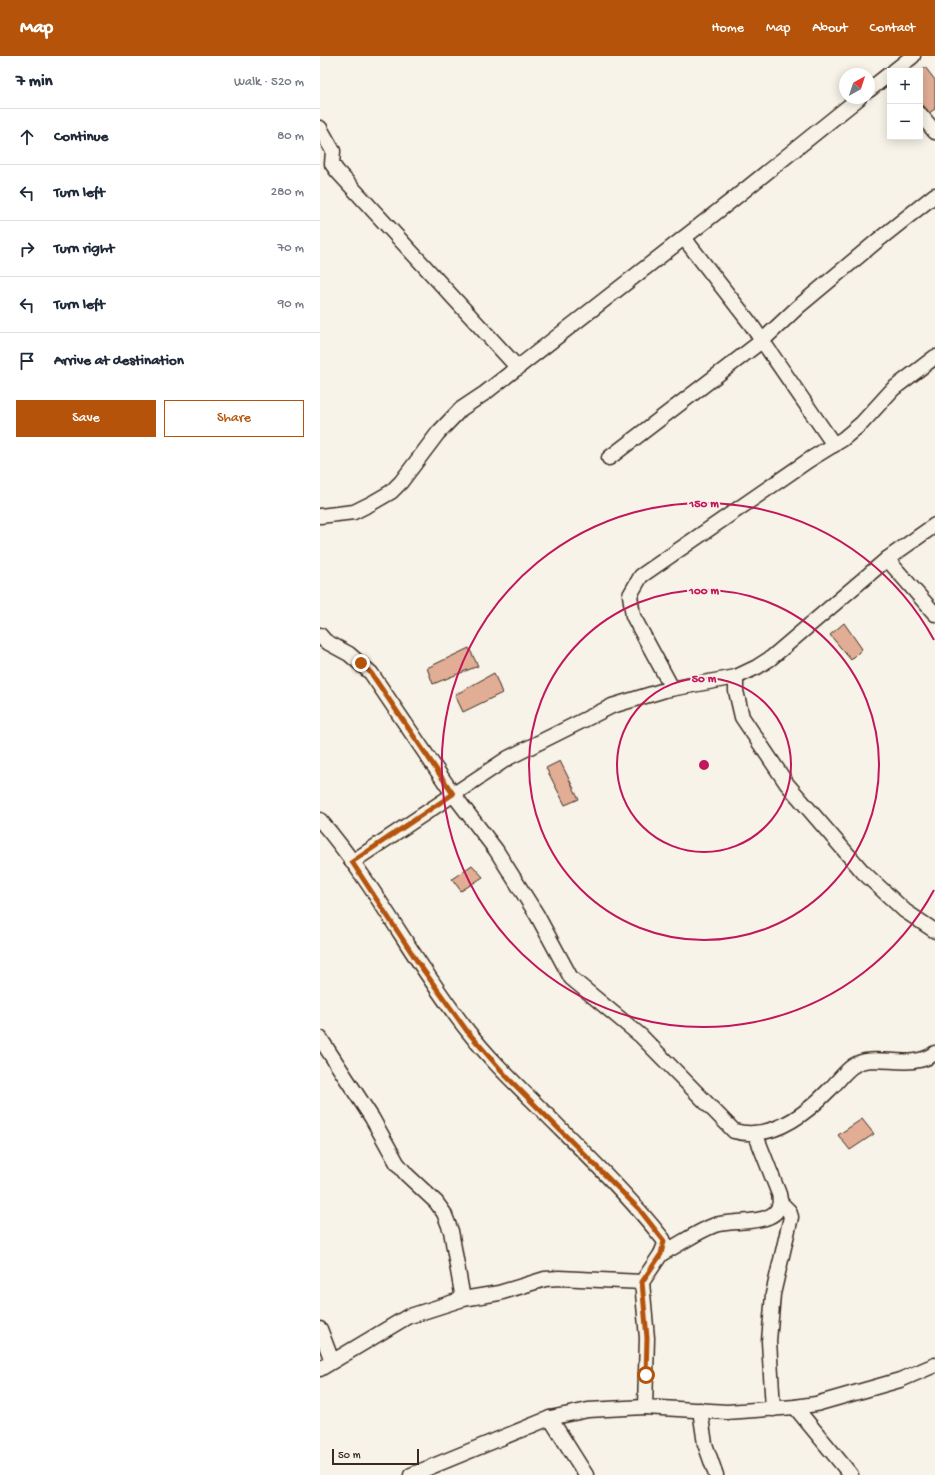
<!DOCTYPE html>
<html lang="en">
<head>
<meta charset="utf-8">
<style>
  body { margin:0; font-family:"Gochi Hand",sans-serif; background:#f2f2f3; color:#1f2937 }
  .controls { position:absolute; right:12px; top:12px; display:grid; overflow:hidden; border-radius:0px; box-shadow:0 2px 10px #0003 }
  .controls button { width:36px; height:36px; display:grid; place-items:center; padding:0; border:0; border-bottom:1px solid #e0e1e3; background:#fff; color:#1f2937; font:20px sans-serif }
  .compass { position:absolute; left:519px; top:12px; width:36px; height:36px; border-radius:50%; background:#fff; box-shadow:0 2px 10px #0003; rotate:39deg }
  .scale { position:absolute; left:12px; bottom:10px; width:87px; box-sizing:border-box; padding-left:4px; border:2px solid #3b2a1e; border-top:0; font-size:11px; line-height:14px; white-space:nowrap; color:#3b2a1e; -webkit-text-stroke:3px #f7f3e8; paint-order:stroke }
  .stop { position:absolute; width:12px; height:12px; margin:-9px; border:3px solid #b45309; border-radius:50%; background:#fff }
  .stop.end { background:#b45309; border-color:#fff; box-shadow:0 1px 4px #0008 }
  .list { margin:0; padding:0; list-style:none }
  h2 { display:flex; justify-content:space-between; align-items:center; height:52px; margin:0; padding:0 16px; font-size:17px }
  h2 small { font-size:13px; font-weight:400; color:#747a83 }
  .list li { display:grid; grid-template-columns:26px 1fr auto; gap:12px; align-items:center; box-sizing:border-box; height:56px; padding:0 16px; border-top:1px solid #e0e1e3 }
  .list b { display:block; font-size:15px; white-space:nowrap }
  .list em { font-size:13px; font-style:normal; color:#747a83 }
  .actions { display:flex; gap:8px; padding:12px 16px }
  .actions a { flex:1; padding:9px 0; border:1px solid #b45309; border-radius:0px; text-align:center; font-size:14px; color:#b45309 }
  .actions .main { background:#b45309; color:#fff }
  .icon { flex:none; width:22px; height:22px; fill:none; stroke:currentColor; stroke-width:2; stroke-linecap:round; stroke-linejoin:round }
  .map { position:relative; flex:none; width:615px; height:1419px; overflow:hidden }
  header { display:flex; align-items:center; gap:24px; box-sizing:border-box; height:56px; padding:0 20px; background:#b45309; color:#fff }
  header strong { font-size:19px }
  nav { display:flex; gap:22px; margin-inline-start:auto; font-size:14px }
  main { display:flex }
  aside { flex:1; background:#fff }
  .map>svg:first-child { display:block }
  .building { fill:#e1ad95; stroke:#3b2a1e }
  .lines { fill:none; stroke-linecap:round; stroke-linejoin:round }
  .minor-casing { stroke:#3b2a1e; stroke-width:17 }
  .minor { stroke:#f7f3e8; stroke-width:14 }
  .route { stroke:#b45309; stroke-width:5 }
  .ring { fill:none; stroke:#c2185b; stroke-width:2 }
  .centre { fill:#c2185b; stroke:#f7f3e8; stroke-width:2 }
  .ring-label { font-size:12px; text-anchor:middle; font-weight:bold; fill:#c2185b; stroke:#f7f3e8; stroke-width:3.5; stroke-linejoin:round; paint-order:stroke }
</style>
</head>
<body>
<header>
<strong>Map</strong>
<nav><a>Home</a><a>Map</a><a>About</a><a>Contact</a></nav>
</header>
<main>
<aside>
<h2>7 min<small>Walk · 520 m</small></h2>
<ul class="list">
<li><svg class="icon" aria-label="ahead" viewBox="0 0 24 24"><path d="M12 20V5M6 11l6-6 6 6"/></svg><div><b>Continue</b></div><em>80 m</em></li>
<li><svg class="icon" aria-label="left" viewBox="0 0 24 24"><path d="M17 20v-9H6M10 6l-5 5 5 5"/></svg><div><b>Turn left</b></div><em>280 m</em></li>
<li><svg class="icon" aria-label="right" viewBox="0 0 24 24"><path d="M7 20v-9h11M14 6l5 5-5 5"/></svg><div><b>Turn right</b></div><em>70 m</em></li>
<li><svg class="icon" aria-label="left" viewBox="0 0 24 24"><path d="M17 20v-9H6M10 6l-5 5 5 5"/></svg><div><b>Turn left</b></div><em>90 m</em></li>
<li><svg class="icon" aria-label="arrive" viewBox="0 0 24 24"><path d="M6 21V4h12l-3 4 3 4H6"/></svg><div><b>Arrive at destination</b></div></li>
</ul>
<div class="actions"><a class="main">Save</a><a>Share</a></div>
</aside>
<div class="map">
<svg width="615" height="1419" viewBox="0 0 615 1419">
  <rect width="100%" height="100%" fill="#f7f3e8"/>
  <filter id="ink" filterUnits="userSpaceOnUse"><feTurbulence type="fractalNoise" baseFrequency=".025" numOctaves="2"/><feDisplacementMap in="SourceGraphic" scale="8" xChannelSelector="R" yChannelSelector="G"/><feConvolveMatrix kernelMatrix="1 2 1 2 8 2 1 2 1" color-interpolation-filters="sRGB"/></filter>
  <g filter="url(#ink)">
    <!-- building -->
    <g class="building">
      <polygon points="605,11 615,24 615,53 609,57 600,45 600,17"/>
      <polygon points="524,567 542,593 531,604 510,579"/>
      <polygon points="149,592 158,610 113,628 107,612"/>
      <polygon points="174,617 182,637 143,656 135,639"/>
      <polygon points="240,705 259,743 245,749 226,712"/>
      <polygon points="152,809 163,821 141,835 132,823"/>
      <polygon points="542,1063 554,1078 530,1094 518,1079"/>
    </g>
    <g class="lines">
      <!-- minor casing -->
      <g class="minor-casing">
        <g id="minor">
          <polyline points="574,15 593,0"/>
          <polyline points="549,34 568,19"/>
          <polyline points="600,58 615,76"/>
          <polyline points="0,72 13,95 12,108 17,115 198,312"/>
          <polyline points="364,182 430,267 514,389"/>
          <polyline points="289,402 443,284 478,251 557,185 615,139"/>
          <polyline points="0,460 34,456 52,447 71,436 81,426 118,377 141,353 165,337 411,145 539,42"/>
          <polyline points="567,503 615,558"/>
          <path d="M0 579 5 585 29 598 51 617 133 738 176 794 217 859 251 922 321 980 414 1075C451 1085 485 1059 509 1034 517 1027 524 1016 533 1010 554 995 590 1016 615 997"/>
          <polyline points="416,621 416,635 422,661 467,728 543,816 585,855 615,875"/>
          <polyline points="352,632 313,560 310,539 321,520 489,404 523,383 542,367 573,333 615,301"/>
          <path d="M0 764C56 829 94 907 147 974 171 1005 200 1032 228 1060 268 1100 308 1139 343 1183L345 1188 341 1198 322 1226"/>
          <polyline points="32,806 188,702 292,650 345,634 416,621 437,611 451,602 567,503 615,469"/>
          <polyline points="0,982 52,1062 77,1107 87,1119 116,1146 124,1157 131,1175 143,1243"/>
          <path d="M341 1198C359 1189 376 1176 395 1169 414 1162 467 1173 459 1138L435 1077"/>
          <polyline points="0,1273 12,1305"/>
          <polyline points="0,1313 87,1261 143,1243 179,1237 225,1223 239,1222 322,1226 327,1282 325,1351 407,1356 475,1351 496,1348 580,1324 615,1309"/>
          <polyline points="475,1351 531,1419"/>
          <polyline points="453,1353 449,1285 453,1238 471,1161 469,1155 461,1147"/>
          <polyline points="380,1354 385,1388 396,1419"/>
          <polyline points="230,1362 266,1419"/>
          <polyline points="91,1419 230,1362 268,1354 325,1351"/>
        </g>
      </g>
      <!-- minor -->
      <use href="#minor" class="minor"/>
    </g>
  </g>
  <g class="lines" filter="url(#ink)">
    <!-- route -->
    <polyline class="route" points="41,607 51,617 133,738 32,806 99,908 147,975 186,1020 319,1153 344,1185 341,1198 322,1226 327,1282 326,1319"/>
  </g>
  <!-- distance rings -->
  <g class="ring">
    <circle cx="384" cy="709" r="87"/>
    <circle cx="384" cy="709" r="175"/>
    <path d="M614 834A262 262 0 1 1 614 584"/>
  </g>
  <circle cx="384" cy="709" r="6" class="centre"/>
  <g class="ring-label">
    <text x="384" y="451">150 m</text>
    <text x="384" y="538">100 m</text>
    <text x="384" y="626">50 m</text>
  </g>
</svg>
<div class="controls">
<button>+</button>
<button>−</button>
</div>
<svg class="compass" viewBox="-18 -18 36 36"><path d="M0-13l5 13h-10z" fill="#e53935"/><path d="M0 13l5-13h-10z" fill="#747a83"/></svg>
<div class="scale">50 m</div>
<div class="stop" style="left:326px;top:1319px"></div>
<div class="stop end" style="left:41px;top:607px"></div>
</div>
</main>
</body>
</html>
